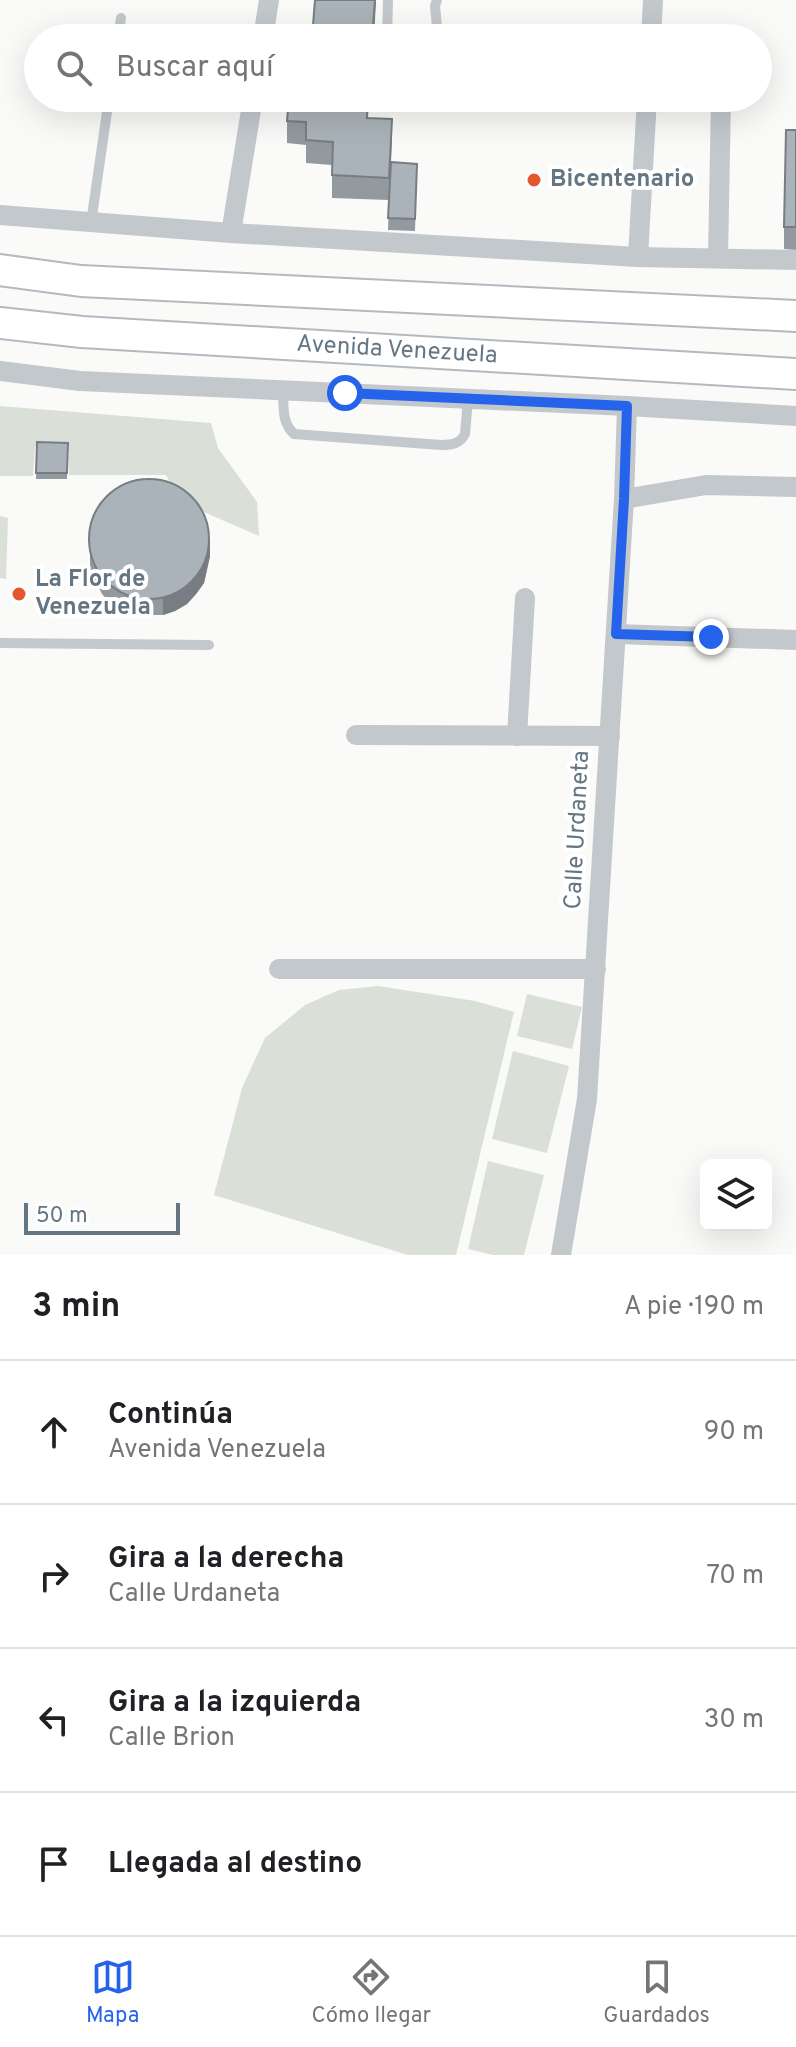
<!DOCTYPE html>
<html lang="es">
<head>
<meta charset="utf-8">
<style>
  body { margin:0; font-family:Overpass,sans-serif; background:#f2f2f2; color:#202124 }
  .controls { position:absolute; right:24px; bottom:24px; display:grid; overflow:hidden; border-radius:12px; box-shadow:0 8px 32px #0002 }
  .controls button { width:72px; height:72px; display:grid; place-items:center; padding:0; border:0; border-bottom:2px solid #e0e0e0; background:#fff; color:#202124; font:40px sans-serif }
  .scale { position:absolute; left:24px; bottom:20px; width:156px; box-sizing:border-box; padding-left:8px; border:4px solid #657683; border-top:0; font-size:22px; line-height:28px; white-space:nowrap; color:#657683; -webkit-text-stroke:6px #fff; paint-order:stroke }
  .stop { position:absolute; width:24px; height:24px; margin:-18px; border:6px solid #2563eb; border-radius:50%; background:#fff }
  .stop.end { background:#2563eb; border-color:#fff; box-shadow:0 2px 8px #0008 }
  .list { margin:0; padding:0; list-style:none }
  h2 { display:flex; justify-content:space-between; align-items:center; height:104px; margin:0; padding:0 32px; font-size:34px }
  h2 small { font-size:26px; font-weight:400; color:#757577 }
  .list li { display:grid; grid-template-columns:52px 1fr auto; gap:24px; align-items:center; box-sizing:border-box; height:144px; padding:0 32px; border-top:2px solid #e0e0e0 }
  .list b { display:block; font-size:30px; white-space:nowrap }
  .list p { margin:0; font-size:26px; white-space:nowrap; color:#757577 }
  .list em { font-size:26px; font-style:normal; color:#757577 }
  .icon { flex:none; width:44px; height:44px; fill:none; stroke:currentColor; stroke-width:2; stroke-linecap:round; stroke-linejoin:round }
  .map { position:relative; flex:none; width:796px; height:1255px; overflow:hidden }
  .search { position:absolute; background:#fff; box-shadow:0 8px 32px #0002; left:24px; right:24px; top:24px; height:88px; display:flex; align-items:center; gap:20px; box-sizing:border-box; padding:0 28px; border-radius:44px; color:#757577; font-size:30px }
  .sheet { height:680px; background:#fff }
  nav { display:flex; justify-content:space-around; align-items:center; box-sizing:border-box; height:112px; border-top:2px solid #e0e0e0; background:#fff; font-size:22px; color:#757577 }
  nav a { display:grid; justify-items:center; gap:4px }
  nav .on { color:#2563eb }
  .map>svg:first-child { display:block }
  .green { fill:#dadfd7 }
  .lines { fill:none; stroke-linecap:round; stroke-linejoin:round }
  .secondary-casing { stroke:#b3babf; stroke-width:34 }
  .lane { stroke:#c3c8cc; stroke-width:10 }
  .street { stroke:#c3c8cc; stroke-width:20 }
  .secondary { stroke:#fff; stroke-width:30 }
  .wall { fill:#929a9f }
  .shaded-wall { fill:#777d82 }
  .building { fill:#aab3b9; stroke:#777d82; stroke-width:2 }
  .route { stroke:#2563eb; stroke-width:10 }
  .poi-dot { fill:#e4572e; stroke:#fff; stroke-width:3 }
  .labels { text-anchor:middle; dominant-baseline:central; stroke-width:8; stroke-linejoin:round; paint-order:stroke }
  .poi-label { font-size:24px; font-weight:bold; fill:#657683; stroke:#fff; text-anchor:start }
  .street-label { font-size:24px; fill:#657683; stroke:#fff }
</style>
</head>
<body>
<div class="map">
<svg width="796" height="1255" viewBox="0 0 796 1255">
  <rect width="100%" height="100%" fill="#fafaf8"/>
  <!-- green -->
  <g class="green">
    <polygon points="0,406 211,423 218,448 257,502 259,536 190,506 177,496 166,475 69,475 69,446 35,446 33,476 0,476"/>
    <polygon points="0,516 8,518 6,579 0,578"/>
    <polygon points="378,986 475,1001 514,1012 456,1255 408,1255 214,1195 242,1088 265,1038 305,1005 339,990"/>
    <polygon points="527,994 582,1007 572,1049 517,1036"/>
    <polygon points="513,1051 569,1066 547,1153 492,1139"/>
    <polygon points="488,1161 544,1175 524,1255 493,1255 468,1249"/>
  </g>
  <g class="lines">
    <!-- secondary casing -->
    <g class="secondary-casing">
      <g id="secondary">
        <polyline points="0,270 81,281 796,316"/>
        <path id="s1" d="M0 323 82 332 796 374"/>
      </g>
    </g>
    <!-- lane -->
    <g class="lane">
      <polyline points="437,0 435,6 438,38"/>
      <polyline points="118,38 121,18"/>
      <polyline points="387,38 388,0"/>
      <polyline points="91,223 109,98"/>
      <path d="M283 390C284 406 281 422 294 434L441 445C451 445 460 444 465 434L468 399"/>
      <polyline points="0,643 209,645"/>
    </g>
    <!-- street -->
    <g class="street">
      <polyline points="263,38 269,0"/>
      <polyline points="651,38 653,0"/>
      <polyline points="0,215 231,233 638,257 796,260"/>
      <polyline points="231,233 253,98"/>
      <polyline points="638,257 647,98"/>
      <polyline points="718,258 721,98"/>
      <polyline points="0,371 80,381 627,406 796,416"/>
      <polyline points="624,499 706,485 796,487"/>
      <polyline points="616,634 796,640"/>
      <polyline points="356,735 610,736"/>
      <polyline points="517,736 525,598"/>
      <polyline points="279,969 596,969"/>
      <polyline points="561,1255 587,1099 624,499 627,406"/>
    </g>
    <!-- secondary -->
    <use href="#secondary" class="secondary"/>
  </g>
  <!-- wall -->
  <g class="wall">
    <polygon points="369,118 392,141 391,162 417,164 415,231 388,230 389,200 332,198 332,165 306,163 306,145 287,143 287,121"/>
    <polygon points="796,130 796,250 784,249 784,227"/>
    <polygon points="37,442 68,443 67,479 36,479"/>
    <polygon points="90,526 210,556 204,583 196,594 187,604 175,611 163,615 136,615 123,611 111,604 102,594 90,570"/>
  </g>
  <!-- shaded-wall -->
  <g class="shaded-wall">
    <polygon points="375,0 376,0 374,38 372,38"/>
    <polygon points="210,539 210,556 204,583 196,594 187,604 175,611 163,615 163,598"/>
  </g>
  <!-- building -->
  <g class="building">
    <polygon points="315,0 375,0 372,38 312,38"/>
    <polygon points="289,98 368,98 367,118 392,119 389,178 332,175 333,142 306,140 306,122 287,121"/>
    <polygon points="786,130 796,130 796,227 784,227"/>
    <polygon points="391,162 417,164 415,219 388,218"/>
    <polygon points="37,442 68,443 67,473 36,473"/>
    <circle cx="149" cy="539" r="60"/>
  </g>
  <g class="lines">
    <!-- route -->
    <polyline class="route" points="345,393 627,406 624,499 616,634 711,637"/>
  </g>
  <!-- markers -->
  <g class="poi-dot">
    <circle cx="534" cy="180" r="8"/>
    <circle cx="19" cy="594" r="8"/>
  </g>
  <g class="labels">
    <!-- poi labels -->
    <g class="poi-label">
      <text x="550" y="180">Bicentenario</text>
      <text x="35" y="580">La Flor de<tspan x="35" dy="28">Venezuela</tspan></text>
    </g>
    <!-- street labels -->
    <g class="street-label">
      <text stroke="none"><textPath href="#s1" startOffset="398">Avenida Venezuela</textPath></text>
      <text transform="translate(578 830) rotate(-87)">Calle Urdaneta</text>
    </g>
  </g>
</svg>
<div class="controls">
<button><svg class="icon" aria-label="layers" viewBox="0 0 24 24"><path d="M12 4l9 5-9 5-9-5zM3 14l9 5 9-5"/></svg></button>
</div>
<div class="scale">50 m</div>
<div class="stop" style="left:345px;top:393px"></div>
<div class="stop end" style="left:711px;top:637px"></div>
<div class="search"><svg class="icon" aria-label="search" viewBox="0 0 24 24"><circle cx="10" cy="10" r="6"/><path d="M15 15l6 6"/></svg>Buscar aquí</div>
</div>
<section class="sheet">
<h2>3 min<small>A pie · 190 m</small></h2>
<ul class="list">
<li><svg class="icon" aria-label="ahead" viewBox="0 0 24 24"><path d="M12 20V5M6 11l6-6 6 6"/></svg><div><b>Continúa</b><p>Avenida Venezuela</p></div><em>90 m</em></li>
<li><svg class="icon" aria-label="right" viewBox="0 0 24 24"><path d="M7 20v-9h11M14 6l5 5-5 5"/></svg><div><b>Gira a la derecha</b><p>Calle Urdaneta</p></div><em>70 m</em></li>
<li><svg class="icon" aria-label="left" viewBox="0 0 24 24"><path d="M17 20v-9H6M10 6l-5 5 5 5"/></svg><div><b>Gira a la izquierda</b><p>Calle Brion</p></div><em>30 m</em></li>
<li><svg class="icon" aria-label="arrive" viewBox="0 0 24 24"><path d="M6 21V4h12l-3 4 3 4H6"/></svg><div><b>Llegada al destino</b></div></li>
</ul>
</section>
<nav>
<a class="on"><svg class="icon" aria-label="map" viewBox="0 0 24 24"><path d="M3 6l6-2 6 2 6-2v14l-6 2-6-2-6 2zM9 4v14M15 6v14"/></svg>Mapa</a>
<a><svg class="icon" aria-label="directions" viewBox="0 0 24 24"><path d="M12 3l9 9-9 9-9-9zM9 14v-3h6M13 9l2 2-2 2"/></svg>Cómo llegar</a>
<a><svg class="icon" aria-label="saved" viewBox="0 0 24 24"><path d="M7 4h10v16l-5-4-5 4z"/></svg>Guardados</a>
</nav>
</body>
</html>
